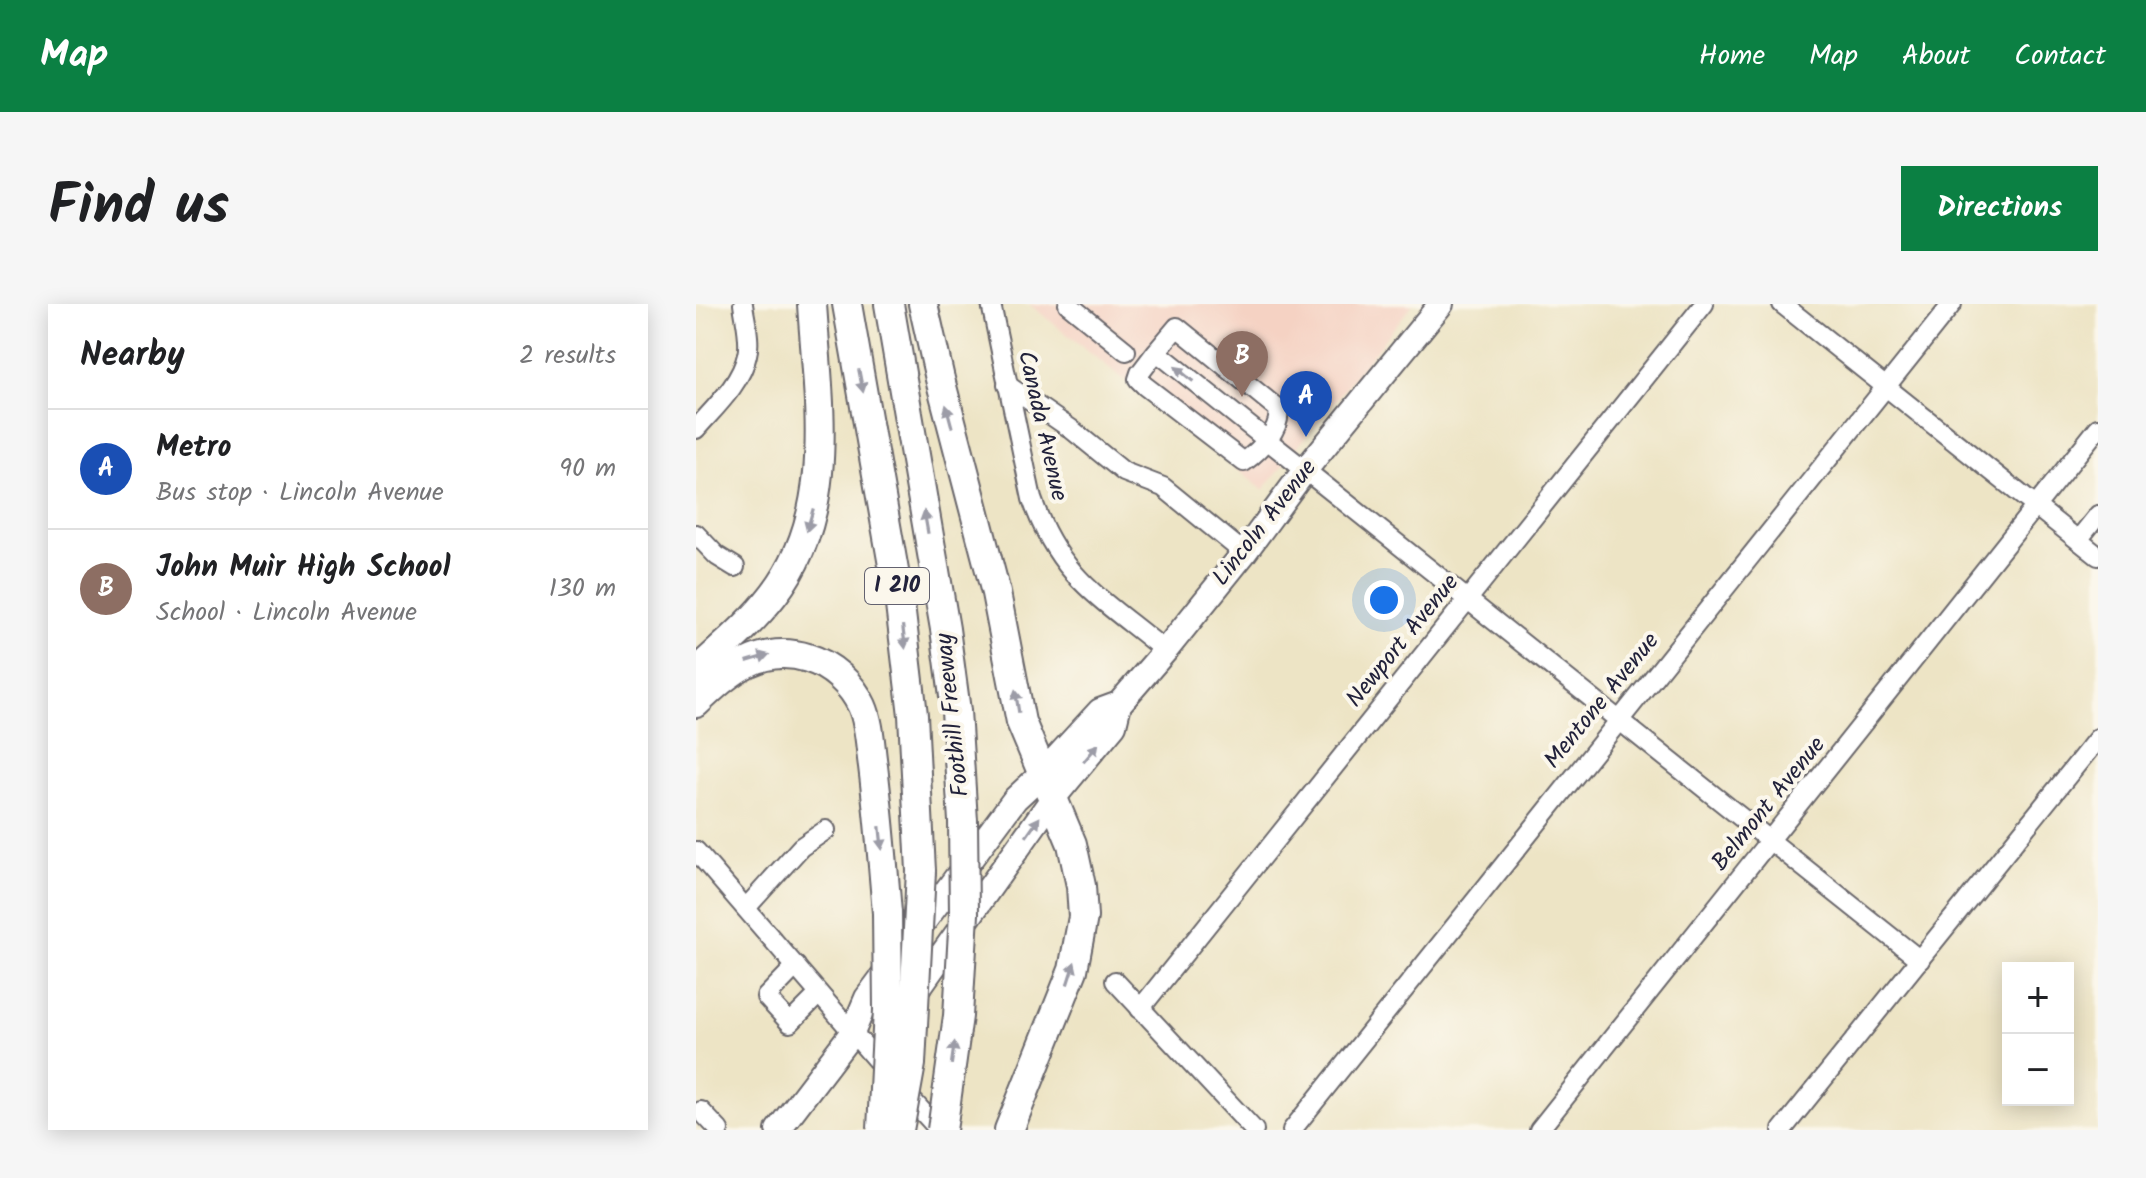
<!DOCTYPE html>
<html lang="en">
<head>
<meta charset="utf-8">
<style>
  body { margin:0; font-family:Kalam,sans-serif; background:#f6f6f6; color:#202124 }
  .controls { position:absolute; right:24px; bottom:24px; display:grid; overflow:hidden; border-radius:0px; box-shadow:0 4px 20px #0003 }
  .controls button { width:72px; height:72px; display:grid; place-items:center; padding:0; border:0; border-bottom:2px solid #e0e0e0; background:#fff; color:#202124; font:40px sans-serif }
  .you { position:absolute; left:688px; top:296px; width:28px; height:28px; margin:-20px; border:6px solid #fff; border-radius:50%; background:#1a73e8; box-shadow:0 0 0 12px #1a73e833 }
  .badge { display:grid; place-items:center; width:52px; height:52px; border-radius:50%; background:#0b8043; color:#fff; font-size:26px; font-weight:700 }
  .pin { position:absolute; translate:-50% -66px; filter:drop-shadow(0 2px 4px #0008) }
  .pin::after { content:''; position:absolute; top:42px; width:28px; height:24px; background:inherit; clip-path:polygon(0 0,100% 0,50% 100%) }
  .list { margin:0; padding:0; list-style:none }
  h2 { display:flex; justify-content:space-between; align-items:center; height:104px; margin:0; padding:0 32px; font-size:34px }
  h2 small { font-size:26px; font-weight:400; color:#757577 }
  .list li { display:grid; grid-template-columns:52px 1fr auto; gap:24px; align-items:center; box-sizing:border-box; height:120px; padding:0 32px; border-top:2px solid #e0e0e0 }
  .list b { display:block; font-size:30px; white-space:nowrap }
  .list p { margin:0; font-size:26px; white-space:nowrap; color:#757577 }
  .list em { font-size:26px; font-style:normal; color:#757577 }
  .map { position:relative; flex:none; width:1402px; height:826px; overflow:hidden; border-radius:0px }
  header { display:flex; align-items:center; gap:48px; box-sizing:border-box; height:112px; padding:0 40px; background:#0b8043; color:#fff }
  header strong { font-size:38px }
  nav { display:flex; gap:44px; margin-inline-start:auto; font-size:28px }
  .intro { display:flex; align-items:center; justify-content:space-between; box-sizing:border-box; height:192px; padding:0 48px }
  h1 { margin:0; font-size:56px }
  .button { padding:20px 36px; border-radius:0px; background:#0b8043; color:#fff; font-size:28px; font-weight:700 }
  main { display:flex; gap:48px; padding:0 48px }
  aside { flex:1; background:#fff; border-radius:0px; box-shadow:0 4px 20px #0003 }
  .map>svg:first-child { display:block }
  .built { fill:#f5d2c3 }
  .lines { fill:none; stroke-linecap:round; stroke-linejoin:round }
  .minor-casing { stroke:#69666b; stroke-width:22 }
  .major-casing { stroke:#69666b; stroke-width:28 }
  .highway-casing { stroke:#69666b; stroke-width:32 }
  .minor { stroke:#fff; stroke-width:18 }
  .major { stroke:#fff; stroke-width:24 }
  .highway { stroke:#fff; stroke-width:28 }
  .highway-bridge-casing { stroke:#69666b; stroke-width:32; stroke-linecap:butt }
  .highway-bridge { stroke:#fff; stroke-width:28 }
  .oneway { fill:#9c9ca7 }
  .labels { text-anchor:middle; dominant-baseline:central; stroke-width:8; stroke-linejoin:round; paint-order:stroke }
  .shield { fill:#fbf7ec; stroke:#636270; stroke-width:2 }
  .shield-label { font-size:22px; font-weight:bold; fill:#22223b }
  .street-label { font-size:24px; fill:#22223b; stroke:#fbf7ec }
</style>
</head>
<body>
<header>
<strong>Map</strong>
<nav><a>Home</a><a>Map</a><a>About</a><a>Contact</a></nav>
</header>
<div class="intro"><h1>Find us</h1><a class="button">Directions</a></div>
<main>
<aside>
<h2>Nearby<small>2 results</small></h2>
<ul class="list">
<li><span class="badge" style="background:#1a4fb4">A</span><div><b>Metro</b><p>Bus stop · Lincoln Avenue</p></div><em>90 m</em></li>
<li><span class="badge" style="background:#8d6e63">B</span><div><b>John Muir High School</b><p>School · Lincoln Avenue</p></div><em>130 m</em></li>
</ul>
</aside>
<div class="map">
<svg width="1402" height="826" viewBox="0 0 1402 826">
  <rect width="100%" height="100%" fill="#fbf7ec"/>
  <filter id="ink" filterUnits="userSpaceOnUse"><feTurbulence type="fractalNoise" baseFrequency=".0125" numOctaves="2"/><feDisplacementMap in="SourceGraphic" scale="16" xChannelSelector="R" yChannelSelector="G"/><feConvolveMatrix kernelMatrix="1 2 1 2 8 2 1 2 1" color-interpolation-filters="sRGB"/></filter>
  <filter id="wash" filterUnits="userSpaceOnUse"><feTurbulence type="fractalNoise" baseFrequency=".006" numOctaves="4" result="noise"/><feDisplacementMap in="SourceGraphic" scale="32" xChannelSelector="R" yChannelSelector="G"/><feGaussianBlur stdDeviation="1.8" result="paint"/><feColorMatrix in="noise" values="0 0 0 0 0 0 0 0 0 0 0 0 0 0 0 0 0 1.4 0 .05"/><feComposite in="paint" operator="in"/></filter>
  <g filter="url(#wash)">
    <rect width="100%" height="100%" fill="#ede4c5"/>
    <!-- built -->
    <polygon class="built" points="333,0 717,0 567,186"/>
  </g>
  <g filter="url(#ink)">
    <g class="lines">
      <!-- minor casing -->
      <g class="minor-casing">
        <g id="minor">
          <path d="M295 0 336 195C364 275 407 295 469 347"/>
          <polyline points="372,0 430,47"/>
          <polyline points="1086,0 1402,252"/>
          <path d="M460 48 444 69 442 75 449 82 548 158C564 146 586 125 582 105L481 23 460 48 466 52 571 136 609 166 1224 656"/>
          <polyline points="311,81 375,125 428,168 467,183 548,249"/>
          <path d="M0 125C18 104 45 80 51 51 55 36 49 16 47 0"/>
          <polyline points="0,230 21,252 39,263"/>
          <polyline points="1382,236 1402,211"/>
          <polyline points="0,547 190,767"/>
          <polyline points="50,604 105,543 130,526"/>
          <polyline points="100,662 70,693 94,719 123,690"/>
          <polyline points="419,677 558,826"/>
          <polyline points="444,705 1008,0"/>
          <polyline points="207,786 243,826"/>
          <polyline points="5,807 23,826"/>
          <polyline points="596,826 1256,0"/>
          <polyline points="843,826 1402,124"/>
          <polyline points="1086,826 1402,434"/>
        </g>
      </g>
      <!-- major casing -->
      <g class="major-casing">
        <g id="major">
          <polyline points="216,693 358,493 418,421 423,400"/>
          <polyline points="82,826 156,729 171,694 319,495 345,471 404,407 423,400 469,347 548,249 609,166 745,0"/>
        </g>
      </g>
      <!-- highway casing -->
      <g class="highway-casing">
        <g id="highway">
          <polyline points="151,0 204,301 217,411 225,567"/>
          <polyline points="193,0 249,325 260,407 267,517"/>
          <polyline points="227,0 244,75 300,289 325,418 376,540 385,582 387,613 377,666 313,826"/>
          <path d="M0 368C27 343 55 320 78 290 142 207 122 97 116 0"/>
          <path d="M0 399C33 368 64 339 112 354 135 361 156 380 166 402 174 420 174 443 177 462 183 511 187 560 191 609"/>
        </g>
      </g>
      <!-- minor -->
      <use href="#minor" class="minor"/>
      <!-- major -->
      <use href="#major" class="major"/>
      <!-- highway -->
      <use href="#highway" class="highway"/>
      <!-- highway-bridge casing -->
      <g class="highway-bridge-casing">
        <g id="highway-bridge">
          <polyline points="186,825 192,706 191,609"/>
          <polyline points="203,826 215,760 225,567"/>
          <polyline points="246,826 262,712 268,610 267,517"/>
        </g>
      </g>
      <!-- highway-bridge -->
      <use href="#highway-bridge" class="highway-bridge"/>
    </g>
    <!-- one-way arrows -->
    <defs><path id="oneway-solid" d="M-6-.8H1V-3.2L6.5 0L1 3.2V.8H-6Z" transform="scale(2)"/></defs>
    <g class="oneway">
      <use href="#oneway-solid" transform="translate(488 70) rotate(-141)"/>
      <use href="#oneway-solid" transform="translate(165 77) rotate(79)"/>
      <use href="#oneway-solid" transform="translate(253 112) rotate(-105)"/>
      <use href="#oneway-solid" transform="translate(114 216) rotate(106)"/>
      <use href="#oneway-solid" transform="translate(230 218) rotate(-100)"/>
      <use href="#oneway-solid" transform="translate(208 333) rotate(83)"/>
      <use href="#oneway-solid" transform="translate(62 354) rotate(-17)"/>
      <use href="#oneway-solid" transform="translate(321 397) rotate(-99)"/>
      <use href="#oneway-solid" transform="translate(395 449) rotate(-50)"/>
      <use href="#oneway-solid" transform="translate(337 523) rotate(-55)"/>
      <use href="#oneway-solid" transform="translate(185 534) rotate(84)"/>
      <use href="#oneway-solid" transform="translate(375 669) rotate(-72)"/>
      <use href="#oneway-solid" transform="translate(257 749) rotate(-82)"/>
    </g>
  </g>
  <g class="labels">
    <!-- shield labels -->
    <rect class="shield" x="169" y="264" width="64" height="36" rx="6"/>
    <g class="shield-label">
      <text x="201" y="282">I 210</text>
    </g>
    <!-- street labels -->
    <g class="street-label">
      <text transform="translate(346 122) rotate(77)">Canada Avenue</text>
      <text transform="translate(569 219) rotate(-52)">Lincoln Avenue</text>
      <text transform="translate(707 337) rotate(-51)">Newport Avenue</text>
      <text transform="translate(906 397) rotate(-51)">Mentone Avenue</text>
      <text transform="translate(257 411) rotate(-96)">Foothill Freeway</text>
      <text transform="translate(1073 500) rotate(-51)">Belmont Avenue</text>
    </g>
  </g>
</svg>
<div class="controls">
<button>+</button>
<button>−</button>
</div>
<div class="you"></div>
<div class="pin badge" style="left:610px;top:133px;background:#1a4fb4">A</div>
<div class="pin badge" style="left:546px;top:93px;background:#8d6e63">B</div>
</div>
</main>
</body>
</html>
